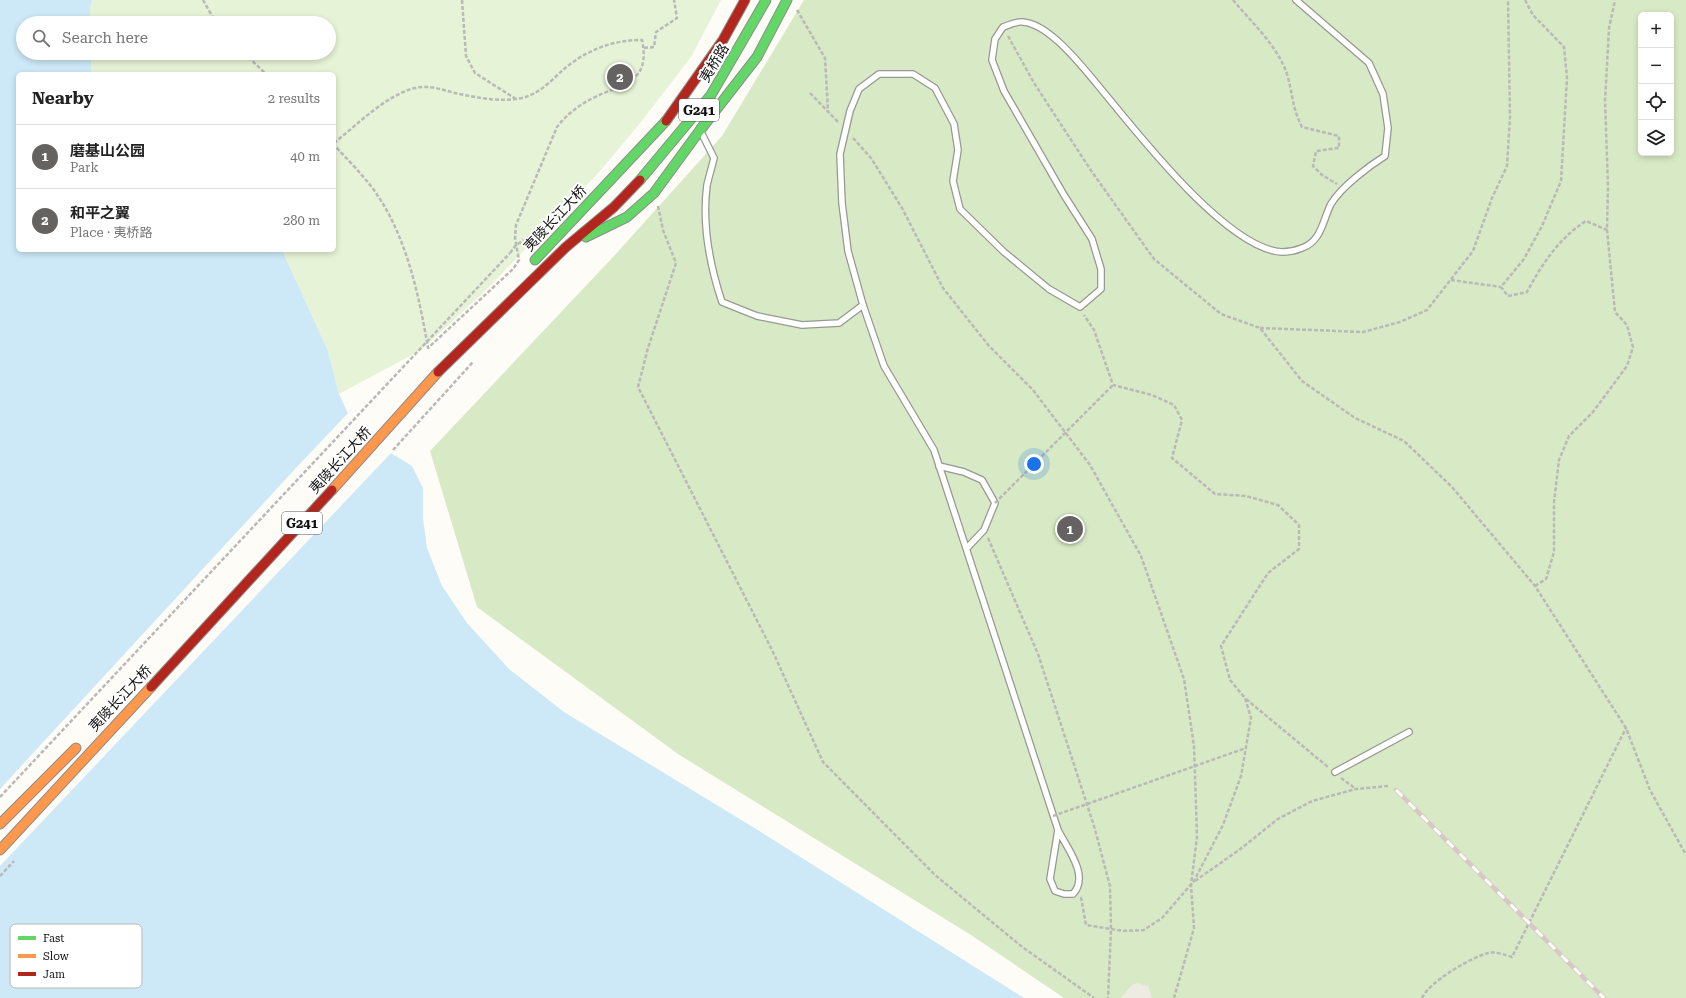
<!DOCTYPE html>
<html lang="en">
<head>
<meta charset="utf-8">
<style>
  body { margin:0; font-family:"Roboto Serif","Noto Sans SC",serif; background:#f2f2f2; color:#222 }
  .controls { position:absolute; right:12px; top:12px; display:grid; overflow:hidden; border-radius:6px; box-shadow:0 2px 6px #0003 }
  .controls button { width:36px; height:36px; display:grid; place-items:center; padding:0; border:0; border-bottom:1px solid #e0e0e0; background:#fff; color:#222; font:20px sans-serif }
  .you { position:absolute; left:1034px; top:464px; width:14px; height:14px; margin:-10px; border:3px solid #fff; border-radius:50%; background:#1a73e8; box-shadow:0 0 0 6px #1a73e833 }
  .badge { display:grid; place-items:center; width:26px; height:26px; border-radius:50%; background:#646362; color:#fff; font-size:13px; font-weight:700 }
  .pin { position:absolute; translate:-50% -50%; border:2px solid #fff; box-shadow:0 1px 4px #0006 }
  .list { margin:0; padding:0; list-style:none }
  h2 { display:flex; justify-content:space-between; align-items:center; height:52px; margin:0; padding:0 16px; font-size:17px }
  h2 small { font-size:13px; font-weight:400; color:#767676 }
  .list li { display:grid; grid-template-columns:26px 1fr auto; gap:12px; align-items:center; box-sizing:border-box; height:64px; padding:0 16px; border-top:1px solid #e0e0e0 }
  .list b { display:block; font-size:15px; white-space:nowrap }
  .list p { margin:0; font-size:13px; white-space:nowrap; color:#767676 }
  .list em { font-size:13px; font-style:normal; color:#767676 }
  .icon { flex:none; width:22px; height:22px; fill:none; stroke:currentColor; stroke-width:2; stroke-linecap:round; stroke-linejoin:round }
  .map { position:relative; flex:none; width:1686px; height:998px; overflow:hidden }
  .search { position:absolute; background:#fff; box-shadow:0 2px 6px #0003; left:16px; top:16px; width:320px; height:44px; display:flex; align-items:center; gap:10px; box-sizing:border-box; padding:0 14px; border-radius:22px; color:#767676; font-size:15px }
  .panel { position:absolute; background:#fff; box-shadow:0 2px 6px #0003; left:16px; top:72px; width:320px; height:180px; border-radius:6px }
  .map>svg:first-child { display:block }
  .green { fill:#e7f3d7 }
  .forest { fill:#d8eac5; fill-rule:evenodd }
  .plaza { fill:#edebe2 }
  .water { fill:#cde8f7 }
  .pier { fill:#fdfcf7 }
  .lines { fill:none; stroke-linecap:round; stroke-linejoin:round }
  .lane-casing { stroke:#979795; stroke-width:8 }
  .fast-casing { stroke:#8e8d8b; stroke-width:11 }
  .slow-casing { stroke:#8e8d8b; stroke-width:11 }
  .jam-casing { stroke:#8e8d8b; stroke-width:11 }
  .path { stroke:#b9b9b8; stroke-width:2.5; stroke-dasharray:4 2; stroke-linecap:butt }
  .lane { stroke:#fffffe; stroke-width:5.5 }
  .fast { stroke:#63d668; stroke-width:9 }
  .slow { stroke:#ff974d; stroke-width:9 }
  .jam { stroke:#b3261e; stroke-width:9 }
  .rail-casing { stroke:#d9c6c7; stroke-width:4.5 }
  .rail { stroke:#fff; stroke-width:3; stroke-dasharray:9; stroke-linecap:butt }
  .path-bridge { stroke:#b9b9b8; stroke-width:2.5; stroke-dasharray:4 2; stroke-linecap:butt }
  .labels { text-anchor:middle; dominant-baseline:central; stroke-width:4; stroke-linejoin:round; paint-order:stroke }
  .shield { fill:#fff; stroke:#585858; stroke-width:1 }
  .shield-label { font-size:13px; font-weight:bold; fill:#111 }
  .street-label { font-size:14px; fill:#111; stroke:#fff }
  .key { fill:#fff; stroke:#b8b8b8; stroke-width:1 }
  .key-label { font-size:11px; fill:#111 }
</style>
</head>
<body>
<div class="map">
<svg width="1686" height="998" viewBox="0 0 1686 998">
  <rect width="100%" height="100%" fill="#fdfcf7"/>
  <!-- green -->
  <polygon class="green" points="5,0 721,0 691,57 641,122 601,170 542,232 484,292 421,350 339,394 328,351 282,250 334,250 334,74 63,74 46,53 329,53 329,23 23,23"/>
  <!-- forest -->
  <path class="forest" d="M804 0H1686V998H1064L971 935 678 754 477 607 430 451 614 256 722 136ZM1641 15H1671V153H1641Z"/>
  <!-- plaza -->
  <polygon class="plaza" points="1137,983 1148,986 1152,998 1121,998 1132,985"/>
  <!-- water -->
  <polygon class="water" points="0,0 92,0 90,8 90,23 23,23 23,53 91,53 91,74 18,74 18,250 282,250 328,351 339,394 353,424 386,450 412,466 423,488 423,518 427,548 442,586 467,623 509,669 564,712 761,832 1024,998 0,998"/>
  <!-- pier -->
  <polygon class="pier" points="349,412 355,423 392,452 0,866 0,789 295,469"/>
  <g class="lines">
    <!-- lane casing -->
    <g class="lane-casing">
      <g id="lane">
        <path d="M701 132 714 158C712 167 709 176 707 185 702 223 710 266 722 302L757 316 802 325 839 323 863 305"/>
        <polyline points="939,466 964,472 982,480 995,503 984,530 967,548"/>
        <polyline points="1335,772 1409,732"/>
        <path d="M1058 830 1050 879 1055 891 1064 894H1073C1090 876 1067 848 1058 830L934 450 884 366 863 305 848 251 842 203 840 154 850 111 859 89 879 74H913L935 88 954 124 958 150 953 181 960 209 1004 252 1049 289 1080 307 1101 289V269L1092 239 1064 195 1004 91 992 60 995 39 1003 27C1009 25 1017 21 1023 22 1049 24 1081 65 1096 83 1132 126 1225 249 1282 252 1287 252 1297 250 1302 248 1322 241 1323 219 1331 204 1341 187 1369 166 1385 156L1388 128 1383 94 1369 63 1296 0"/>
      </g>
    </g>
    <!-- fast casing -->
    <g class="fast-casing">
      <g id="fast">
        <polyline points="701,129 757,57 787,0"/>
        <polyline points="640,180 711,95 766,0"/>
        <polyline points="586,237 627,217 654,193 706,122"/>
        <polyline points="535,260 666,121"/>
      </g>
    </g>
    <!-- slow casing -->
    <g class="slow-casing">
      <g id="slow">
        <polyline points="332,490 438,372"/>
        <polyline points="0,824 76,748"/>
        <polyline points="0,850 151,687"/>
      </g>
    </g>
    <!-- jam casing -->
    <g class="jam-casing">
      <g id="jam">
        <polyline points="666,121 723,40 745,0"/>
        <polyline points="438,372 566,247 614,207 640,180"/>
        <polyline points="151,687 332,490"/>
      </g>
    </g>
    <!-- path -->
    <g class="path">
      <polyline points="203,0 216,23"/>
      <polyline points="462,0 466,56 475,73 516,99"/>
      <path d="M1233 0C1252 23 1277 45 1287 74 1293 94 1292 108 1302 127L1339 136V148L1316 151 1313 166 1322 175 1337 184"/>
      <path d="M1525 0 1533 15 1564 47 1567 78 1561 181 1542 226 1524 259 1501 287 1508 296 1527 292C1542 264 1559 238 1586 221L1607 230"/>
      <polyline points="797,10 825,58 828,111"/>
      <polyline points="1008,36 1034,83 1092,172 1154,259 1221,314 1260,328 1302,381 1355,418 1404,441 1452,487 1535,586 1626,728 1650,790 1686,855"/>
      <polyline points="644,48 654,47 656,32 677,18 674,0"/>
      <polyline points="244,53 266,74"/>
      <polyline points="810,93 839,123"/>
      <polyline points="853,138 871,158 902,208 943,288 989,346 1033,390 1090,465 1141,556 1184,679 1194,746 1197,837 1191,885 1194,928 1174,998"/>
      <path d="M334 143C358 124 382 99 411 89 427 84 440 89 455 93 478 98 511 105 533 94 545 88 555 77 564 69 587 50 612 40 642 40 651 83 623 83 593 98 579 105 566 115 557 127L516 225 515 238 519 260 513 269 428 348C419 296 407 238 376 193 364 176 348 160 334 145"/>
      <polyline points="658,206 663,230 676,263 648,348 638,387 772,650 823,762 935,875 1021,946 1094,998"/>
      <polyline points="510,253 516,245 540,230"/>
      <polyline points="1451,280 1501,287"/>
      <polyline points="1260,328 1363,332 1400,322 1427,310 1473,251 1492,198 1507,166 1510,117 1508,0"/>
      <polyline points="393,450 473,362"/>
      <polyline points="988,538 1038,654 1094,826 1110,886 1111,929 1108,998"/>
      <polyline points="1535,586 1546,579 1554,552 1554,502 1559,460 1569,436 1593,412 1627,366 1633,347 1627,325 1615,312 1607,230 1608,186 1605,101 1609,28 1615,0"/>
      <polyline points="1246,699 1328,767"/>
      <polyline points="1341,778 1356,789"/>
      <polyline points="0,876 14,861"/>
      <polyline points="1195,881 1239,850 1278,819 1312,801 1356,789 1388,786"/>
      <polyline points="1081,897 1086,925 1124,931 1144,930 1162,918 1194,881 1223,825 1241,776 1251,718 1245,698 1230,680 1221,646 1268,573 1299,549 1299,525 1278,505 1246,496 1215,494 1172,458 1182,420 1174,405 1152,395 1113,385 1094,330 1084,315"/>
      <path d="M1422 998C1429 982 1470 958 1488 953 1494 951 1506 955 1512 957L1626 728"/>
    </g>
    <!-- lane -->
    <use href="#lane" class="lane"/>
    <!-- fast -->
    <use href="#fast" class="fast"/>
    <!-- slow -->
    <use href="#slow" class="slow"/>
    <!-- jam -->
    <use href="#jam" class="jam"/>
    <!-- rail casing -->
    <g class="rail-casing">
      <polyline id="rail" points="1396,790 1604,998"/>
    </g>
    <!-- rail -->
    <use href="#rail" class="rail"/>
    <!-- path-bridge -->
    <g class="path-bridge">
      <polyline points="995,503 1113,385"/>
      <polyline points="0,797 510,253"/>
      <polyline points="1053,816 1246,748"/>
    </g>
  </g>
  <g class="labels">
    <!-- shield labels -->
    <g class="shield">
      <rect x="679" y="99" width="40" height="22" rx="3"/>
      <rect x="282" y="512" width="40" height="22" rx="3"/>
    </g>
    <g class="shield-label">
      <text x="699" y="110">G241</text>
      <text x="302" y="523">G241</text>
    </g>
    <!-- street labels -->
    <g class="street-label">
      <text transform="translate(714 63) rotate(-59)">夷桥路</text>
      <text transform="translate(555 218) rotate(-47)">夷陵长江大桥</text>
      <text transform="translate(340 460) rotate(-48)">夷陵长江大桥</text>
      <text transform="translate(120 698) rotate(-47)">夷陵长江大桥</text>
    </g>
  </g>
  <!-- legend -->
  <rect x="10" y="924" width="132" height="64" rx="6" class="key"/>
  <rect x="18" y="936" width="18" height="4" fill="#63d668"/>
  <rect x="18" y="954" width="18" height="4" fill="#ff974d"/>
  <rect x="18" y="972" width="18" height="4" fill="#b3261e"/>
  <g class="key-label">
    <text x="43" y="942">Fast</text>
    <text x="43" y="960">Slow</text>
    <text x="43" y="978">Jam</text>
  </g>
</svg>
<div class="controls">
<button>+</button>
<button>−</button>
<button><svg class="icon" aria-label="locate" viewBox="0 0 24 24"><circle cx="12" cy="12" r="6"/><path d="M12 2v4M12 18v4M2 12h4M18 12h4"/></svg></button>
<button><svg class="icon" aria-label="layers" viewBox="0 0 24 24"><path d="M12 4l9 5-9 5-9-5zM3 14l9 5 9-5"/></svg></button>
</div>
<div class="you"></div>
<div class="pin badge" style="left:1070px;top:529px">1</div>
<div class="pin badge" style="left:620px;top:77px">2</div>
<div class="search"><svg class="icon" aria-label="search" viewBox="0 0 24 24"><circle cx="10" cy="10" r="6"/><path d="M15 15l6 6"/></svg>Search here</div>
<section class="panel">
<h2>Nearby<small>2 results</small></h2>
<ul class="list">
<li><span class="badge">1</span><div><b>磨基山公园</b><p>Park</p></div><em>40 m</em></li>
<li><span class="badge">2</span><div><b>和平之翼</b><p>Place · 夷桥路</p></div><em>280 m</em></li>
</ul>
</section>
</div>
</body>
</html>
